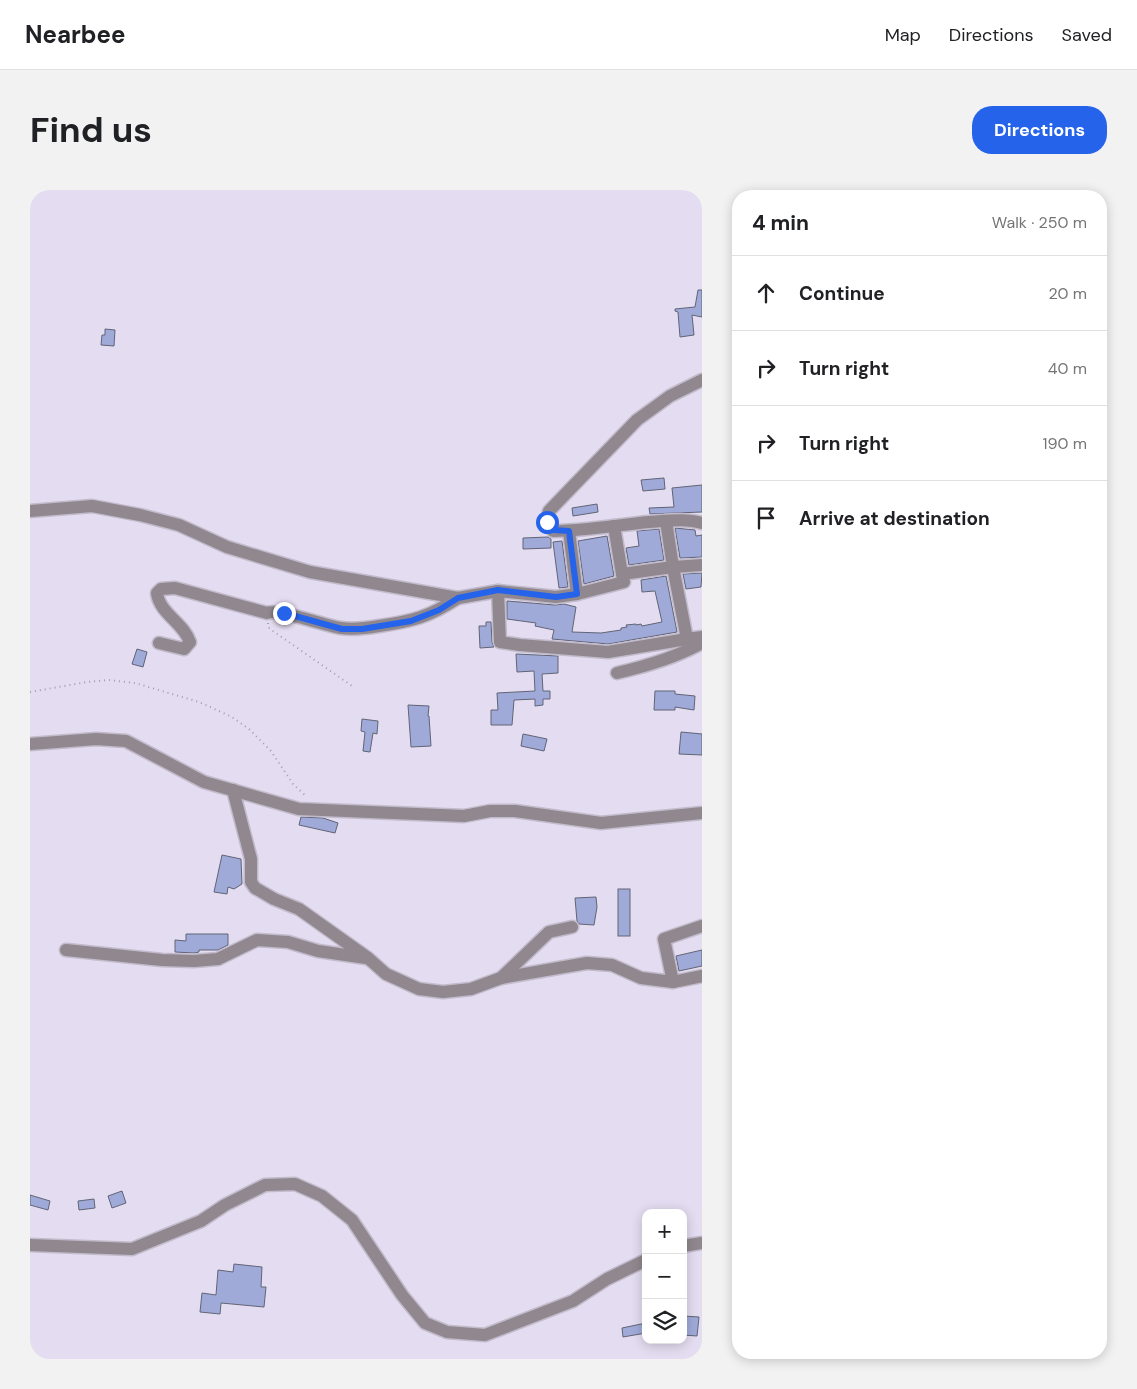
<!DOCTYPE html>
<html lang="en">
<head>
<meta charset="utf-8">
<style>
  body { margin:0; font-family:"DM Sans",sans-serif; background:#f2f2f2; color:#202124 }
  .controls { position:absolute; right:15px; bottom:15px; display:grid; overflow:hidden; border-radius:10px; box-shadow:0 2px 12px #0003 }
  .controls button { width:45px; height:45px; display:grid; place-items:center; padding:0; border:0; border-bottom:1px solid #e0e0e0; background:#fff; color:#202124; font:25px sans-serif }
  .stop { position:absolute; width:15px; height:15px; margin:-11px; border:4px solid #2563eb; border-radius:50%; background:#fff }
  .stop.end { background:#2563eb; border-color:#fff; box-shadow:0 1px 5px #0008 }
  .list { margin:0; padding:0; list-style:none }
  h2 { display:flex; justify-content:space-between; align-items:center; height:65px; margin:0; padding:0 20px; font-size:21px }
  h2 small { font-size:16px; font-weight:400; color:#757577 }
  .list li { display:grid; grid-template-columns:32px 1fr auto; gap:15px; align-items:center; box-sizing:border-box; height:75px; padding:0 20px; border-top:1px solid #e0e0e0 }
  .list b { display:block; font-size:19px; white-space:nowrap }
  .list em { font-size:16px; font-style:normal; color:#757577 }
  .icon { flex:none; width:28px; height:28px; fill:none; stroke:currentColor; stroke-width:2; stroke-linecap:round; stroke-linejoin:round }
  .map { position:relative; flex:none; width:672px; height:1169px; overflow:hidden; border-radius:20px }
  header { display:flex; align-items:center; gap:30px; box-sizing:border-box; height:70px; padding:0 25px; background:#fff; border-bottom:1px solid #e0e0e0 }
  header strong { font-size:24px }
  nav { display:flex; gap:28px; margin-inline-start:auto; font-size:18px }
  .intro { display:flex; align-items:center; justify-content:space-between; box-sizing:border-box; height:120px; padding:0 30px }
  h1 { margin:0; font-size:35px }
  .button { padding:12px 22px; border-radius:20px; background:#2563eb; color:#fff; font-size:18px; font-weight:700 }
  main { display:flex; gap:30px; padding:0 30px }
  aside { flex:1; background:#fff; border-radius:20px; box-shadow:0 2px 12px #0003 }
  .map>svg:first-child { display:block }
  .building { fill:#a0aad9; stroke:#616476 }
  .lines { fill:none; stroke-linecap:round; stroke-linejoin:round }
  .minor-casing { stroke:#c2bbcc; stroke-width:15 }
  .path { stroke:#a49eae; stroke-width:2; stroke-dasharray:1 4; stroke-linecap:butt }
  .minor { stroke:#90888e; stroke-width:12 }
  .route { stroke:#2563eb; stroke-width:6 }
</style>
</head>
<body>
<header>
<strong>Nearbee</strong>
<nav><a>Map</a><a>Directions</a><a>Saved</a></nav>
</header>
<div class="intro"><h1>Find us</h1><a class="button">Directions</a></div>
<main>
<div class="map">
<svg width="672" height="1169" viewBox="0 0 672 1169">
  <rect width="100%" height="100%" fill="#e4dcf0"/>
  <!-- building -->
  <g class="building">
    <polygon points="668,100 672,100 672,127 662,125 664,145 650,147 648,122 645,121 645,119 665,117"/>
    <polygon points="75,139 85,140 84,156 71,155 72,145 75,145"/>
    <polygon points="634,288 635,299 613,301 611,290"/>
    <polygon points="672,295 672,322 620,324 619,318 644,317 642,298"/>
    <polygon points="567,314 568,322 543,326 542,318"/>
    <polygon points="645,338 665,340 666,346 672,345 672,367 650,368"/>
    <polygon points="629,339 634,370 599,375 596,358 609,356 607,341"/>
    <polygon points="577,346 584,386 554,394 548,351"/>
    <polygon points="518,347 521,349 521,358 493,359 493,348"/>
    <polygon points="532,351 538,397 529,398 523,352"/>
    <polygon points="672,383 671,397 656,399 653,384"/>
    <polygon points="636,386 647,442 578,454 522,449 524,440 505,436 506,433 477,429 477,411 525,415 534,414 546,417 542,442 571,443 591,440 591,438 597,437 596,435 606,434 606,435 611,434 612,436 632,432 625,401 612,402 611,390"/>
    <polygon points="456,432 461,432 462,452 464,457 450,458 449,436 456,436"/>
    <polygon points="107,459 117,462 113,477 102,474"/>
    <polygon points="486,464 528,466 528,483 512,484 513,501 520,501 520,509 513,509 513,515 505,516 505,509 484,510 482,535 461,535 461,520 468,520 467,503 505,501 504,481 487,482"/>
    <polygon points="625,501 645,501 645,504 665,506 664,520 645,517 645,520 624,520"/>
    <polygon points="378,515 399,516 398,526 399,526 401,556 381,557"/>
    <polygon points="332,529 348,531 347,544 343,543 340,562 333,561 335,542 331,541"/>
    <polygon points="651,542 672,544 672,565 649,564"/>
    <polygon points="493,544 517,549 514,561 491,556"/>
    <polygon points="271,627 293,628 308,633 305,643 269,635"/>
    <polygon points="192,665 211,669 212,694 204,699 198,697 197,704 184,702"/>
    <rect x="588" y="699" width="12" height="47"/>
    <polygon points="566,707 567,717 564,735 549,734 547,731 545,708"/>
    <polygon points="156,744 198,744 198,755 188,760 169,760 169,762 164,763 145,762 145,750 156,751"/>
    <polygon points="672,760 672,776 649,781 646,766"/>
    <polygon points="92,1001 96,1013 82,1018 78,1006"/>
    <polygon points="0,1005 20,1011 18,1020 0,1015"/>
    <polygon points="64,1009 65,1018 49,1020 48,1011"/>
    <polygon points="204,1074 232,1077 231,1097 236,1097 234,1117 191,1113 190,1124 170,1122 172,1103 186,1105 188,1080 203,1082"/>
    <polygon points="653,1126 669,1127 667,1146 653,1145"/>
    <polygon points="616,1133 616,1143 593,1147 592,1138"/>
  </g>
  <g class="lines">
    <!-- minor casing -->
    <g class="minor-casing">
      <g id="minor">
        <path d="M672 190 640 206 607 230 519 321 517 331 523 341C555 341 587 335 619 332 636 331 655 328 672 333"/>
        <polyline points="0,321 62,316 110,325 149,335 197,357 280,382 428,408 468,401 526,407 547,404 594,392 592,384 643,377 672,375"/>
        <polyline points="636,331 643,377 657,449 672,447"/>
        <polyline points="584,336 592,384"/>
        <polyline points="539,341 547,404"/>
        <polyline points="468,401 470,452 490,455 578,462 657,449"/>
        <path d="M129 453 154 459 160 452C154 433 129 423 127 403L131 399 145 398 237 423C247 418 296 436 311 438 324 440 337 438 349 436 383 431 399 427 428 408"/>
        <path d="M587 483C617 476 645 468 672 453"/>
        <polyline points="0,554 66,549 96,551 174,592 269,619 434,626 460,621 485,621 571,633 672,623"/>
        <polyline points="203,600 221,669 221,692 225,698 244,709 269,719 338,768 356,784 389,799 413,802 441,799 471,788 557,773 582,775 611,788 643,792 672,786"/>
        <polyline points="36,760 132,770 164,771 188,769 227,750 258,752 288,761 336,768"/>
        <polyline points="471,788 519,742 542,737"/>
        <polyline points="643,792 634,749 672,736"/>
        <polyline points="0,1055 102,1059 171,1031 195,1015 235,995 265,994 292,1006 322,1030 372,1105 395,1133 417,1142 455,1145 543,1111 577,1089 616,1070"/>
        <polyline points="653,1056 672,1053"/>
      </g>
    </g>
    <!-- path -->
    <g class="path">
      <polyline points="238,433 238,437 243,441 322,496"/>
      <polyline points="0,502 57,492 79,490 105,493 169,512 202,527 219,539 241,561 263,594 277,607"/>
    </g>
    <!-- minor -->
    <use href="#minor" class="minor"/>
  </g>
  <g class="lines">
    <!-- route -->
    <polyline class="route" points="254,423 312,439 332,439 381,431 409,420 428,408 468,400 526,407 547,404 539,341 523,340 517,332"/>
  </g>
</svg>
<div class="controls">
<button>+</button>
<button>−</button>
<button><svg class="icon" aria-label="layers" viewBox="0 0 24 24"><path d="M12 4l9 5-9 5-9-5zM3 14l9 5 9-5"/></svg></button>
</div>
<div class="stop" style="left:517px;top:332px"></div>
<div class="stop end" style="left:254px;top:423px"></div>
</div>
<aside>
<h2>4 min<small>Walk · 250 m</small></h2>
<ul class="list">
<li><svg class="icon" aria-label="ahead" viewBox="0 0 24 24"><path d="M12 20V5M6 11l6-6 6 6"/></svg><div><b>Continue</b></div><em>20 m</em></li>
<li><svg class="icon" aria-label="right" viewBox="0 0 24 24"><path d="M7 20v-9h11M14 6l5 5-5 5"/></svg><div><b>Turn right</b></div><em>40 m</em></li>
<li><svg class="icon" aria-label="right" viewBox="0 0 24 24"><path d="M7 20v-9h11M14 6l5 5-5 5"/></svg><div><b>Turn right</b></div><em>190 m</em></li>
<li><svg class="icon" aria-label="arrive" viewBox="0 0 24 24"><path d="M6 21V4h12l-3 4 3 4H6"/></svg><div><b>Arrive at destination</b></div></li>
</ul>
</aside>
</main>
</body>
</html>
